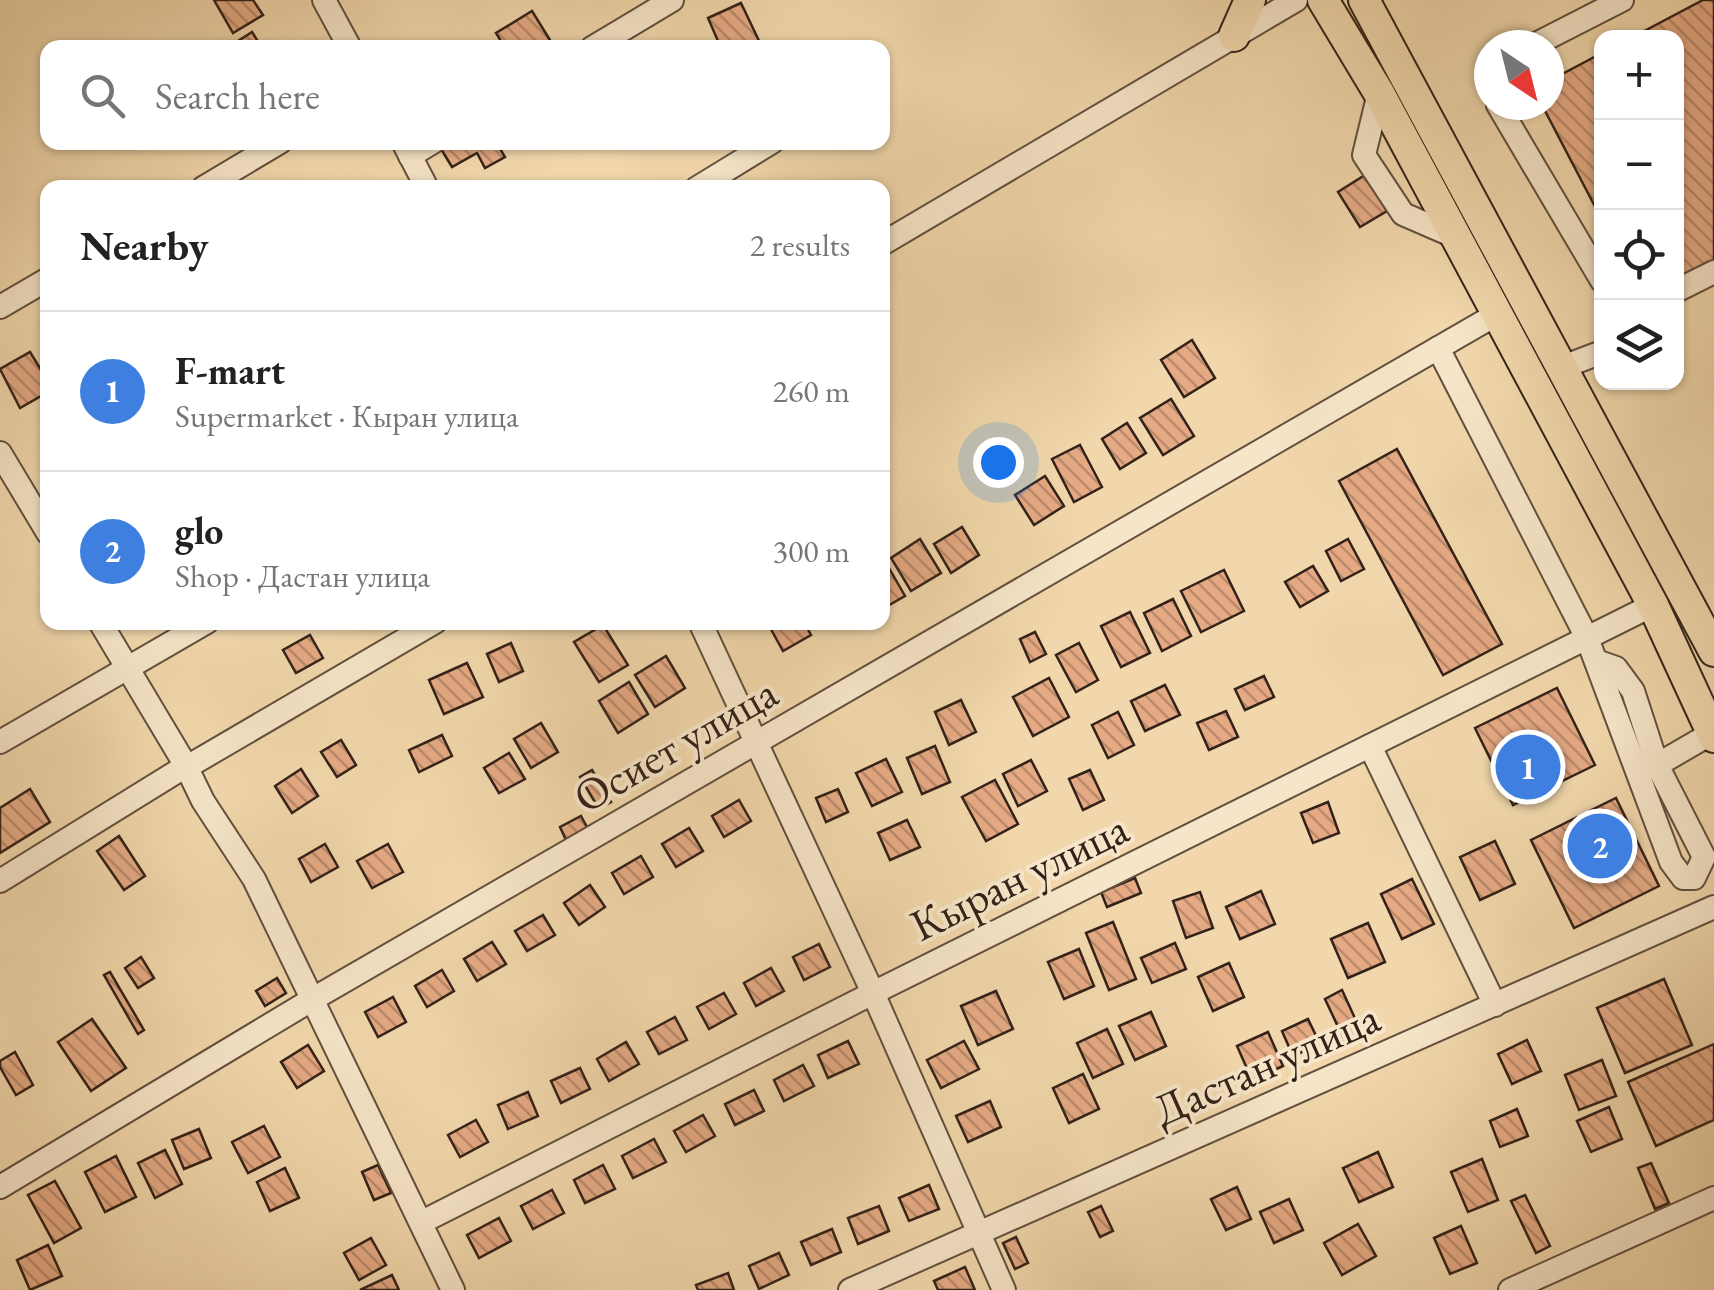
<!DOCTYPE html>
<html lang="en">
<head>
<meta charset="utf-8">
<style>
  body { margin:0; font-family:"EB Garamond",serif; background:#f2f2f2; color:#222 }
  .controls { position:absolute; right:30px; top:30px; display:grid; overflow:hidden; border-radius:20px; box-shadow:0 2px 8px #0004 }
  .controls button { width:90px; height:90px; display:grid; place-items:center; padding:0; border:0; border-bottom:2px solid #e0e0e0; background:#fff; color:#222; font:50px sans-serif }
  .compass { position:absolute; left:1474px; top:30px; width:90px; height:90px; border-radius:50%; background:#fff; box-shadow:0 2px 8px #0004; rotate:145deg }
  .you { position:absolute; left:998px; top:462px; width:35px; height:35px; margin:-25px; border:8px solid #fff; border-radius:50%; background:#1a73e8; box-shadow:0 0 0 15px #1a73e833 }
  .badge { display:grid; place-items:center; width:65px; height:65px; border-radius:50%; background:#111827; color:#fff; font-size:32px; font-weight:700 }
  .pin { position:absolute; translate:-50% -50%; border:5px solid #fff; box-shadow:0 2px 10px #0006 }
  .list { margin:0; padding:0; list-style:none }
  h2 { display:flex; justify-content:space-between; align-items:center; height:130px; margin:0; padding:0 40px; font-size:42px }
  h2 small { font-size:32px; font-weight:400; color:#767676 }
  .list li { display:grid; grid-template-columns:65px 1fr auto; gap:30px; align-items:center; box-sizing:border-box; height:160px; padding:0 40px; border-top:2px solid #e0e0e0 }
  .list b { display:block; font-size:38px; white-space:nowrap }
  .list p { margin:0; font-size:32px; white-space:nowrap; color:#767676 }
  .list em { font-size:32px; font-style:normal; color:#767676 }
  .icon { flex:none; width:55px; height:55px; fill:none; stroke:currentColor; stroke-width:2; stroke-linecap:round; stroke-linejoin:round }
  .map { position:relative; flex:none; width:1714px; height:1290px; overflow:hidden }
  .search { position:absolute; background:#fff; box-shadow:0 2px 8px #0004; left:40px; top:40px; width:850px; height:110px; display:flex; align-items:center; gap:25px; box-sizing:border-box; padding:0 35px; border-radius:20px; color:#767676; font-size:38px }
  .panel { position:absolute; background:#fff; box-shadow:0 2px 8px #0004; left:40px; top:180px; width:850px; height:450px; border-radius:20px }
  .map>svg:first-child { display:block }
  .building { fill:url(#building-back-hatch); stroke:#332219; stroke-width:2.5 }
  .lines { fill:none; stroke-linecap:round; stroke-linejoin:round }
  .minor-casing { stroke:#624f3e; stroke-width:26 }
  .major-casing { stroke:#332219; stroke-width:34 }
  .minor { stroke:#f6e5c8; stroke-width:22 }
  .major { stroke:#f1d7ab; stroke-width:30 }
  .labels { text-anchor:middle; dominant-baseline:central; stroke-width:8; stroke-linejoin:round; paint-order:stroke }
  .street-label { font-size:45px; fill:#332219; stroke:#f6e5c8 }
</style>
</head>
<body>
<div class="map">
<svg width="1714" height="1290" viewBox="0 0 1714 1290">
  <defs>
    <pattern id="building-back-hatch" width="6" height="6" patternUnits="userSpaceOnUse" patternTransform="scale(2.5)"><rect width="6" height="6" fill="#e5aa84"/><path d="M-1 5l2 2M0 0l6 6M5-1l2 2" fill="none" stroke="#ba8a6b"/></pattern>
  </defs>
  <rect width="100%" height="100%" fill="#f1d7ab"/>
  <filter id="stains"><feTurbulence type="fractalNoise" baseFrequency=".002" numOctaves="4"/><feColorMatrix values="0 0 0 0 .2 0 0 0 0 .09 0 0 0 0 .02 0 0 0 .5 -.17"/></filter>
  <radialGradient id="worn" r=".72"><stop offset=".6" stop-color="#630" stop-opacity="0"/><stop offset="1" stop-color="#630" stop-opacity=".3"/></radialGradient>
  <!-- building -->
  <g class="building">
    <polygon points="214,0 253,0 263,15 233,33"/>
    <polygon points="1703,0 1714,0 1714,262 1676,282 1676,38 1631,38"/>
    <polygon points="741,3 760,43 750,48 721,48 708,18"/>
    <polygon points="532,11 553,45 505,48 496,33"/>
    <polygon points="252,32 262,48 238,48 235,43"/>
    <polygon points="1602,53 1602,220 1542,105 1549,105 1549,81"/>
    <polygon points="453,142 496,142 505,157 485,168 477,153 452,167 441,149"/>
    <polygon points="1365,175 1387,211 1360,227 1338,192"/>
    <polygon points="1192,340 1215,378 1184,397 1161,360"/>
    <polygon points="30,352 48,381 48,392 20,408 0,369"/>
    <polygon points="1171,399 1194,436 1163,455 1140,418"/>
    <polygon points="1127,423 1146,453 1120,469 1102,439"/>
    <polygon points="1080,445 1102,487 1074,502 1052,459"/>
    <polygon points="1397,449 1502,644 1443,675 1339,481"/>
    <polygon points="1045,476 1064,506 1034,525 1015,495"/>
    <polygon points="962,527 979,555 951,573 934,544"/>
    <polygon points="920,539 941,573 911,591 891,558"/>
    <polygon points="1348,539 1364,569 1341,581 1326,551"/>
    <polygon points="1313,566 1328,591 1300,607 1285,582"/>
    <polygon points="889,568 905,596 882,609 882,571"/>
    <polygon points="1224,570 1244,611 1201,632 1181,591"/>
    <polygon points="1173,599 1191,636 1162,651 1144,613"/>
    <polygon points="1130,612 1150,653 1121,667 1101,626"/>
    <polygon points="767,622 804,622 811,635 783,651"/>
    <polygon points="603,625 628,665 599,682 574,642"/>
    <polygon points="1035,632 1046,654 1030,662 1020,639"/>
    <polygon points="310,635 323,658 296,673 283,650"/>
    <polygon points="511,643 523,671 499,682 487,654"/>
    <polygon points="1079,643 1098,680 1076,692 1056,655"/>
    <polygon points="666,656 685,688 655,707 635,675"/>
    <polygon points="467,663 483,697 444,714 429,680"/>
    <polygon points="1264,676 1274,697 1245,710 1235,689"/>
    <polygon points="1049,678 1069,717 1033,736 1013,697"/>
    <polygon points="629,682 648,714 618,733 599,701"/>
    <polygon points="1165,685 1180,715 1145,731 1131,701"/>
    <polygon points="1557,688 1595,765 1513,805 1475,728"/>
    <polygon points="961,700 976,732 949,745 935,712"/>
    <polygon points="1226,711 1238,737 1209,750 1197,723"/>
    <polygon points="1118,712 1134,745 1108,758 1092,725"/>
    <polygon points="541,723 558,752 531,768 514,739"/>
    <polygon points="442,735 452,756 419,772 409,750"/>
    <polygon points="341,740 356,765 337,777 321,752"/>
    <polygon points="935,746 950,782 922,794 907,758"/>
    <polygon points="509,753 525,779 499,793 484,768"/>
    <polygon points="886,759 902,792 872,806 856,773"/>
    <polygon points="1031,760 1047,791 1018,806 1003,774"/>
    <polygon points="301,769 318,796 292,813 275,786"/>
    <polygon points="592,770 611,802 599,809 580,777"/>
    <polygon points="1090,770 1104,800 1083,810 1069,779"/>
    <polygon points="995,780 1018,824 986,841 962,797"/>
    <polygon points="30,789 50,822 0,853 0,808"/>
    <polygon points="838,789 848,812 826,822 816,798"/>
    <polygon points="1616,798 1659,886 1574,928 1531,840"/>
    <polygon points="739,800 751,821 724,837 712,816"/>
    <polygon points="1328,802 1339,833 1313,843 1301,813"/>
    <polygon points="581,816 588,829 566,840 560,827"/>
    <polygon points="907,820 920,847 890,860 878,833"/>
    <polygon points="689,828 703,851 676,867 662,844"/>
    <polygon points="119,836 145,876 124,890 97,851"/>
    <polygon points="1495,841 1515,884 1480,900 1460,857"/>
    <polygon points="325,844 338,867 311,882 299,859"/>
    <polygon points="388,844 403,872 372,888 357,861"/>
    <polygon points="641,856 653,877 624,894 612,873"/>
    <polygon points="1135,878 1141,893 1107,907 1101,892"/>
    <polygon points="1412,879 1434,924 1402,939 1381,894"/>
    <polygon points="590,885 605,907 579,925 564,903"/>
    <polygon points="1261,891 1275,924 1240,939 1226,907"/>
    <polygon points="1200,892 1213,928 1186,938 1173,901"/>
    <polygon points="543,915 555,935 527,951 515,931"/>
    <polygon points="1113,922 1136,979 1109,990 1086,933"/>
    <polygon points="1368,923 1385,962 1348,978 1331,939"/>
    <polygon points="492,942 506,964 477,981 464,959"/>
    <polygon points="1175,943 1186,969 1152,983 1141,958"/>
    <polygon points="819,944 830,967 804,980 793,957"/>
    <polygon points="1079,949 1094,986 1064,999 1048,962"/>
    <polygon points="141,957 154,978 138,988 125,968"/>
    <polygon points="1229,963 1244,997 1213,1011 1198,977"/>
    <polygon points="771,968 784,991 756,1006 744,983"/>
    <polygon points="442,970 454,991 427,1007 415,986"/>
    <polygon points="110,972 144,1030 138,1034 104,975"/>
    <polygon points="277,978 286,993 265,1006 256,991"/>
    <polygon points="1664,979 1692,1045 1625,1073 1597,1008"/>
    <polygon points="1342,990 1364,1038 1347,1046 1325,999"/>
    <polygon points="996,991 1013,1029 978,1045 961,1006"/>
    <polygon points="724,993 736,1014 709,1029 697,1007"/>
    <polygon points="393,997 406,1022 378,1037 365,1012"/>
    <polygon points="1151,1012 1166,1046 1135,1060 1119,1026"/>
    <polygon points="675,1017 687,1040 659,1054 647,1032"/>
    <polygon points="92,1019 126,1068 91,1091 58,1042"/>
    <polygon points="1308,1019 1320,1044 1293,1056 1282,1031"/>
    <polygon points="1107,1029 1123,1064 1093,1078 1077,1043"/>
    <polygon points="1268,1032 1283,1066 1252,1080 1237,1046"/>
    <polygon points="1527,1040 1541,1071 1512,1084 1498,1054"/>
    <polygon points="848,1041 859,1064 828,1078 818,1055"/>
    <polygon points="964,1041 979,1069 941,1088 927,1060"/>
    <polygon points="626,1042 639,1064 609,1081 597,1059"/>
    <polygon points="1714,1044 1714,1120 1656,1146 1628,1082"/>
    <polygon points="308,1045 324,1071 297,1088 281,1062"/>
    <polygon points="15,1052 33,1085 16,1095 0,1067 0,1061"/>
    <polygon points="1602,1060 1616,1096 1579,1110 1565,1075"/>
    <polygon points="803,1065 814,1086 784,1101 774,1080"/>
    <polygon points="580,1068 590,1089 561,1103 551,1081"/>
    <polygon points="1083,1074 1099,1109 1069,1123 1053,1088"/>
    <polygon points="754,1090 764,1111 735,1125 725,1104"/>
    <polygon points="528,1092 538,1116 508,1129 498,1105"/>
    <polygon points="990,1101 1001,1127 968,1142 956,1116"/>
    <polygon points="1609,1107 1622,1139 1591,1152 1577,1121"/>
    <polygon points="1517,1109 1528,1136 1500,1147 1490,1121"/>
    <polygon points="703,1115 715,1136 686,1152 674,1131"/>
    <polygon points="476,1120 488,1142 460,1157 448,1135"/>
    <polygon points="264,1126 280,1157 248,1173 232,1142"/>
    <polygon points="199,1129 211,1158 184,1169 172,1140"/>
    <polygon points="654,1139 666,1162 633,1178 622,1156"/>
    <polygon points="165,1150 182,1184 155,1198 138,1163"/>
    <polygon points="1378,1152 1393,1187 1359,1202 1343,1168"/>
    <polygon points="116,1156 136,1197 105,1212 85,1172"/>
    <polygon points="1482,1159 1498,1200 1468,1212 1451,1172"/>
    <polygon points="1651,1163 1669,1203 1655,1209 1638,1168"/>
    <polygon points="378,1165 391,1193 374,1200 362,1172"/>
    <polygon points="603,1165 615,1189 585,1203 574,1180"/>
    <polygon points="285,1168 299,1198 270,1211 257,1182"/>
    <polygon points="55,1181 81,1228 54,1243 28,1195"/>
    <polygon points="929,1185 939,1209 909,1221 899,1198"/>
    <polygon points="1237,1187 1251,1219 1226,1230 1211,1199"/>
    <polygon points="552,1190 564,1213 533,1229 521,1206"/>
    <polygon points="1525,1195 1550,1246 1536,1253 1511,1201"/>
    <polygon points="1289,1199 1303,1230 1274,1243 1260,1212"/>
    <polygon points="879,1206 889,1231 858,1244 848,1218"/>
    <polygon points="1101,1206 1113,1231 1100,1237 1088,1212"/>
    <polygon points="499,1218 511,1241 479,1258 467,1235"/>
    <polygon points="1358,1224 1376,1256 1342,1275 1324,1243"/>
    <polygon points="1461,1226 1477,1263 1450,1274 1434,1238"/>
    <polygon points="832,1229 841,1252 811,1265 801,1242"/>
    <polygon points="1016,1237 1028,1263 1015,1269 1003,1243"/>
    <polygon points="371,1238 386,1265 359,1280 344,1253"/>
    <polygon points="48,1245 62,1276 30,1290 17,1260"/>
    <polygon points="779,1253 789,1275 759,1289 749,1266"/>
    <polygon points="965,1267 975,1290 938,1290 934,1281"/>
    <polygon points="728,1273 734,1290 698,1290 696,1285"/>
    <polygon points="392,1275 399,1290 360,1290"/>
  </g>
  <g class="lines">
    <!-- minor casing -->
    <g class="minor-casing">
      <g id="minor">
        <polyline points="324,0 350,48"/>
        <polyline points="1534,45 1622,0"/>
        <polyline points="592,48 672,0"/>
        <polyline points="1379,93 1364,155 1403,214 1456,237"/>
        <polyline points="1498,105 1602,281"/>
        <polyline points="403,142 427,188"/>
        <polyline points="410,156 433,142"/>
        <polyline points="203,188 280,142"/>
        <polyline points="697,188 772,142"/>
        <polyline points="882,244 1296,0"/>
        <polyline points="1676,291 1714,272"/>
        <polyline points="0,307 48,279"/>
        <polyline points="1438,348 1587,638 1671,862 1683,878 1694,878 1704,857 1657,765 1712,733"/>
        <polyline points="1563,367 1602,352"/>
        <polyline points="0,453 48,533"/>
        <polyline points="100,622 186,766 203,801 254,879 453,1290"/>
        <polyline points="700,622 873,993 1004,1290"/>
        <polyline points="1596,661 1616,668 1633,691 1657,765"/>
        <polyline points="0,742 207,622"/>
        <polyline points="1370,746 1495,1005"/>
        <polyline points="187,767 435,622"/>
        <polyline points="0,881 186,766"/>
        <polyline points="0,1187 313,999 1497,314"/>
        <polyline points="422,1222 873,993 1653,605"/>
        <polyline points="850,1290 1714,907"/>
        <polyline points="1510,1290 1714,1198"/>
      </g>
    </g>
    <!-- major casing -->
    <g class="major-casing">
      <g id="major">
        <polyline points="1323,0 1379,93 1653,605 1714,737"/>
        <polyline points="1364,0 1714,651"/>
        <polyline points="1234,36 1250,0"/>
      </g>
    </g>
    <!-- minor -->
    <use href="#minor" class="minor"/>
    <!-- major -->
    <use href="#major" class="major"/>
  </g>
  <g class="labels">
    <!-- street labels -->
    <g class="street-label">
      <text transform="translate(675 744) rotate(-30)">Осиет улица</text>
      <text transform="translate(1019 876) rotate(-26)">Кыран улица</text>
      <text transform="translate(1266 1063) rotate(-24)">Дастан улица</text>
    </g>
  </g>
  <rect width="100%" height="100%" filter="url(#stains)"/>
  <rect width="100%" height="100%" fill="url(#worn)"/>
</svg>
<div class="controls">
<button>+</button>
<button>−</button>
<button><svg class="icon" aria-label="locate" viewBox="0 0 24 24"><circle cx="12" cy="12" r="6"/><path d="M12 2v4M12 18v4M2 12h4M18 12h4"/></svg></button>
<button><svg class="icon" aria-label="layers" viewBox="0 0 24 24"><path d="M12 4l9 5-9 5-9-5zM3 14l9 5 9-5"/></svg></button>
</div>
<svg class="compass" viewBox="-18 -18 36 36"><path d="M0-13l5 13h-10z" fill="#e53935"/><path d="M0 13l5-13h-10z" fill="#767676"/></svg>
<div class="you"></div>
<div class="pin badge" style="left:1528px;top:767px;background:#3f7fe0">1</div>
<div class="pin badge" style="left:1600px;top:846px;background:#3f7fe0">2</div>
<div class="search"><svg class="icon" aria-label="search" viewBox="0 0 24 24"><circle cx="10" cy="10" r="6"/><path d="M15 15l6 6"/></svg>Search here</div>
<section class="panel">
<h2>Nearby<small>2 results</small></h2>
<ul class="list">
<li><span class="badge" style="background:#3f7fe0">1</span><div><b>F-mart</b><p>Supermarket · Кыран улица</p></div><em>260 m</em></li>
<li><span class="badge" style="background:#3f7fe0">2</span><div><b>glo</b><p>Shop · Дастан улица</p></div><em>300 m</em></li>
</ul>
</section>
</div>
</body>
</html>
